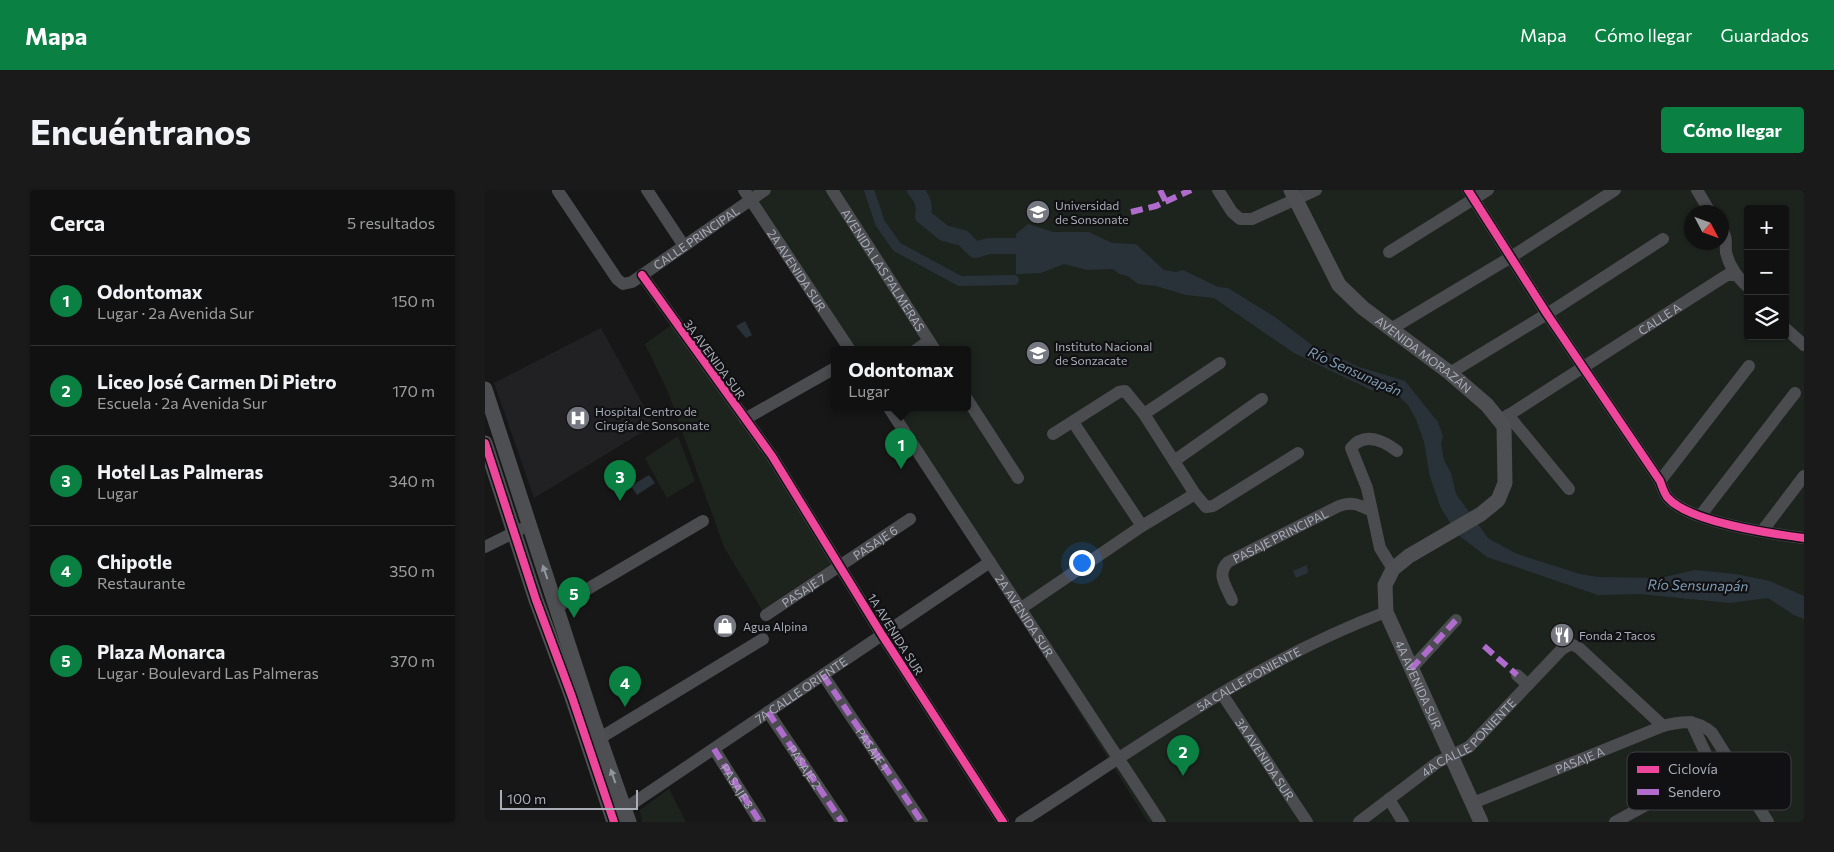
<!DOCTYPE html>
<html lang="es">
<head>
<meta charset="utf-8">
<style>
  body { margin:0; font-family:Commissioner,sans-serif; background:#1a1a1a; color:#f1f3f6 }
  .controls { position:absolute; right:15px; top:15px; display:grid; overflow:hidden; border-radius:5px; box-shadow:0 1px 4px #0004 }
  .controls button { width:45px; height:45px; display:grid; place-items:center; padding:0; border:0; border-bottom:1px solid #303131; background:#111; color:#f1f3f6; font:25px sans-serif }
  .compass { position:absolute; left:1199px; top:15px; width:45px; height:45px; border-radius:50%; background:#111; box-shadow:0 1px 4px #0004; rotate:131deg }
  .scale { position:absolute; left:15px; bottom:12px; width:138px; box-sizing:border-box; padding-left:5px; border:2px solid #a8adb8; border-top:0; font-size:14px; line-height:18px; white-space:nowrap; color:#a8adb8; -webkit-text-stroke:4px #111113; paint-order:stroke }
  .you { position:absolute; left:596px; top:372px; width:18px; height:18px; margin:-12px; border:4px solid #fff; border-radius:50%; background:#1a73e8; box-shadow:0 0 0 8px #1a73e833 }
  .badge { display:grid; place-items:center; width:32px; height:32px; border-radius:50%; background:#0b8043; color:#fff; font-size:16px; font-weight:700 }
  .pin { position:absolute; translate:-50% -41px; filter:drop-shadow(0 1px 2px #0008) }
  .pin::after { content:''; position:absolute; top:26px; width:18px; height:15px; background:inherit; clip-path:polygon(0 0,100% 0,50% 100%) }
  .popup { position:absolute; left:346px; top:156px; width:140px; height:65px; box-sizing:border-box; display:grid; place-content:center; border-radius:5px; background:#111; filter:drop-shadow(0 1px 4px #0005); font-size:16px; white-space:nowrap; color:#9c9d9f }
  .popup b { font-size:19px; color:#f1f3f6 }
  .popup::after { content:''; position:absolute; left:50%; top:100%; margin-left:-10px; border:10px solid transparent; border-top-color:#111 }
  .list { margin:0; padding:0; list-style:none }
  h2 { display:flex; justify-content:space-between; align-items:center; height:65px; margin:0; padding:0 20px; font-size:21px }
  h2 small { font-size:16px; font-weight:400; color:#9c9d9f }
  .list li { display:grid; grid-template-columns:32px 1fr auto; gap:15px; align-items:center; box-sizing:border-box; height:90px; padding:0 20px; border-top:1px solid #303131 }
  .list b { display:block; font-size:19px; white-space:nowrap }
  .list p { margin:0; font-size:16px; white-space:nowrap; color:#9c9d9f }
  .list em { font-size:16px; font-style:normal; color:#9c9d9f }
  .icon { flex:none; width:28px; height:28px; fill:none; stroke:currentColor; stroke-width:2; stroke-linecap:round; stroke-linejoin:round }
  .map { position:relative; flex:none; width:1319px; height:632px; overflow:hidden; border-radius:5px }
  header { display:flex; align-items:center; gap:30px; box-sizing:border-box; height:70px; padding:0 25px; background:#0b8043; color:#fff }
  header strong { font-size:24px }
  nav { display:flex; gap:28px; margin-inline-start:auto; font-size:18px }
  .intro { display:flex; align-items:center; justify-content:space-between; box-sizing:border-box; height:120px; padding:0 30px }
  h1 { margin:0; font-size:35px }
  .button { padding:12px 22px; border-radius:5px; background:#0b8043; color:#fff; font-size:18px; font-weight:700 }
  main { display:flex; gap:30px; padding:0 30px }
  aside { flex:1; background:#111; border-radius:5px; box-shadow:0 1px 4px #0004 }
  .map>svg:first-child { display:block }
  .built { fill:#212123 }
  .green { fill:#1d241e; fill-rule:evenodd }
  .water { fill:#2a3239 }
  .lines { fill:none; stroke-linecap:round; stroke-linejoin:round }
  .canal { stroke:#2a3239; stroke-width:10 }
  .river { stroke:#2a3239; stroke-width:16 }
  .minor { stroke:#4b4c50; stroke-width:12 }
  .major { stroke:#4d4f52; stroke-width:15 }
  .quiet { stroke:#b06ccc; stroke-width:6; stroke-dasharray:12 6; stroke-linecap:butt }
  .cycleway-casing { stroke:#111113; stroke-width:11 }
  .cycleway { stroke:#ed469a; stroke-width:8 }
  .oneway { fill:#91969e }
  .labels { text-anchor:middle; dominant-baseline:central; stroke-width:4.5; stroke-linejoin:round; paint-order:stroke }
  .poi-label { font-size:12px; fill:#a8adb8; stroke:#111113; text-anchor:start }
  .street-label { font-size:12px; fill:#a8adb8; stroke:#111113 }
  .water-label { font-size:14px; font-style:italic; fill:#7f9bb3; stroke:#111113 }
  .key { fill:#111113; stroke:#3e4045; stroke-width:1 }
  .key-label { font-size:14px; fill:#a8adb8 }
</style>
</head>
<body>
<header>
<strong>Mapa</strong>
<nav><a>Mapa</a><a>Cómo llegar</a><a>Guardados</a></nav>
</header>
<div class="intro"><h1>Encuéntranos</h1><a class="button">Cómo llegar</a></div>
<main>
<aside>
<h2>Cerca<small>5 resultados</small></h2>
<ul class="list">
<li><span class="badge">1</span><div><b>Odontomax</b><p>Lugar · 2a Avenida Sur</p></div><em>150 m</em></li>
<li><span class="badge">2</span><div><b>Liceo José Carmen Di Pietro</b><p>Escuela · 2a Avenida Sur</p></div><em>170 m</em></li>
<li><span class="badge">3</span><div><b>Hotel Las Palmeras</b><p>Lugar</p></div><em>340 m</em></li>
<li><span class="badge">4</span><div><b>Chipotle</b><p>Restaurante</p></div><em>350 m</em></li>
<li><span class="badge">5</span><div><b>Plaza Monarca</b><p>Lugar · Boulevard Las Palmeras</p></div><em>370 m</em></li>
</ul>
</aside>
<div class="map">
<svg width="1319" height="632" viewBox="0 0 1319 632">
  <rect width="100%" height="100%" fill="#171717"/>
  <!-- built -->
  <polygon class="built" points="116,138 169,235 49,308 9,193"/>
  <!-- green -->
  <g class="green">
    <path d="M266 0H1319V632H663L403 218H482V160H367ZM1263 19H1300V146H1263ZM1206 22H1236V52H1206Z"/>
    <polygon points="189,133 287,266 347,373 277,420 239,357 183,202 160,154"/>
    <polygon points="193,246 210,291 182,308 160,268"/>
    <polygon points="184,599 201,632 157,632 155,620"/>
  </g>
  <!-- water -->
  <g class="water">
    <polygon points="543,34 568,42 604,42 627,53 651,54 679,80 691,82 698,80 733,97 743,98 790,127 827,155 874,177 920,191 953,232 958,246 956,254 959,270 966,283 971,304 1003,348 1010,352 1032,364 1095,384 1113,387 1175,388 1210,380 1250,384 1285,391 1319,406 1319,429 1309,425 1283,408 1245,413 1155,404 1113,405 1002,367 972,344 956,318 945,287 939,252 931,229 923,215 911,203 886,200 809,163 729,108 701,105 671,96 653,94 643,86 634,84 628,79 602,80 579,74 556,83 531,84 531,44"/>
    <polygon points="260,131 267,145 261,148 251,136"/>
    <polygon points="164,285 170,293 152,305 146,296"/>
    <polygon points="822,375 823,383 811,388 808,381"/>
  </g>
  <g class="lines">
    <!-- canal -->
    <polyline class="canal" points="384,0 395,33 412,57 475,91 529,90"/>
    <!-- river -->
    <path class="river" d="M430 0C438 9 440 15 438 26L459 43 478 48 490 60 504 56H552"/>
    <!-- minor -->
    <g class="minor">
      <polyline points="162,0 199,56"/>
      <path id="s1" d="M259 0 365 160"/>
      <path id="s2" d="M347 0 450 160"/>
      <polyline points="733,0 747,22 755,29 767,29 831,0"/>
      <path d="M983 0 1062 124 1175 291C1177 296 1179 304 1183 308 1204 332 1288 344 1319 348"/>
      <polyline points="1212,0 1225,22"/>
      <path id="s3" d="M73 1 132 89 138 94 147 92 280 0"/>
      <path d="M1236 39C1243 48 1240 52 1241 62 1244 77 1253 88 1263 97"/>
      <polyline points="904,62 1003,0"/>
      <polyline points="157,85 287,266 397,445 518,632"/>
      <polyline points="1300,138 1319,155"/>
      <polyline points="906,139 1026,67 1130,0"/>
      <polyline points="431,160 444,151"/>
      <polyline points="965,183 1062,124 1178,49"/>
      <polyline points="482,209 533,288"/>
      <path id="s4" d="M404 218 675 632"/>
      <polyline points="659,224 735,173"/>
      <polyline points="1023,225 1084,299"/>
      <polyline points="260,229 350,178"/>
      <path id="s5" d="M1016 230 1242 85H1250"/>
      <polyline points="588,232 657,336"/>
      <polyline points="568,244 634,202 640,201 659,224 710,304 721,317 728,316 813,263"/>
      <polyline points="689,271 777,209"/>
      <polyline points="1175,291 1264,176"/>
      <polyline points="1215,326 1310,203"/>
      <polyline points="1278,340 1319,286"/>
      <polyline points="0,357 36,339"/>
      <path d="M908 379 895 358 882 298 866 258C880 241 899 251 912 261"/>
      <path id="s6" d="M747 410C741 396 731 384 743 372L854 316C867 311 874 315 887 321"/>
      <polyline points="72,417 218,331"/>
      <polyline points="535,419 657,336 710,304"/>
      <path id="s7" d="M281 425 425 329"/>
      <polyline points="926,479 971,430"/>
      <polyline points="338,485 437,632"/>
      <polyline points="1032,485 1043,495"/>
      <path id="s8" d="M737 504 822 632"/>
      <polyline points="283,522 357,632"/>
      <polyline points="1206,532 1228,579"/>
      <polyline points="115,548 278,449"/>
      <path id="s9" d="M229 559 275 632"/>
      <polyline points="904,609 918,632"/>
      <path id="s10" d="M988 613 1178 536C1197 531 1212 529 1227 543L1283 632"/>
      <path id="s11" d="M132 624 505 372"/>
      <path id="s12" d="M536 632C653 557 770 471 901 422"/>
      <path id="s13" d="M874 632 953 572 984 557 1077 459 1086 454 1094 458 1178 536"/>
      <polyline points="1130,632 1244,570"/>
    </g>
    <!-- major -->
    <g class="major">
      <path id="s14" d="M806 0 854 95 878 118 965 183 1002 215 1019 236 1020 293 1013 310 996 324 924 366 908 379 900 395 901 422 996 632"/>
      <polyline points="0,199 107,527 144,632"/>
      <polyline points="0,253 51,410 87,507 129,632"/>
    </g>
    <!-- quiet -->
    <g class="quiet">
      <polyline points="675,0 681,12"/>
      <polyline points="646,22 671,16 706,0"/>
      <polyline points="999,456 1032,485"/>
      <polyline points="926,479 971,430"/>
      <path id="s15" d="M338 485 437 632"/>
      <path id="s16" d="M283 522 357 632"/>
      <polyline points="229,559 275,632"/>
    </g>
    <!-- cycleway casing -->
    <g class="cycleway-casing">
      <g id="cycleway">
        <path d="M983 0 1062 124 1175 291C1177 296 1179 304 1183 308 1204 332 1288 344 1319 348"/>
        <polyline points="157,85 287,266 397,445 518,632"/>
        <polyline points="0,253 51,410 87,507 129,632"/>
      </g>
    </g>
    <!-- cycleway -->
    <use href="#cycleway" class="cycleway"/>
  </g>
  <!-- one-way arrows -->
  <defs><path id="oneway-solid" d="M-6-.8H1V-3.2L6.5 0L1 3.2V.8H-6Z" transform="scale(1.25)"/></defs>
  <g class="oneway">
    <use href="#oneway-solid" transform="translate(60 382) rotate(-109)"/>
    <use href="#oneway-solid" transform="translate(128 586) rotate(-109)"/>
  </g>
  <!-- icons -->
  <defs>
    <g id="university-disc" transform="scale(1.25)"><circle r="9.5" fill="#757880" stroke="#111113"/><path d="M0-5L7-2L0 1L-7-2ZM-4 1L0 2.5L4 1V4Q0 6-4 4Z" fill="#fff"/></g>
    <g id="school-disc" transform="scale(1.25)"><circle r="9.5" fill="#757880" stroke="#111113"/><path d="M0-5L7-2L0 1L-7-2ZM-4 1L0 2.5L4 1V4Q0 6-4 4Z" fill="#fff"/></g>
    <g id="hospital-disc" transform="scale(1.25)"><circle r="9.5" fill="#757880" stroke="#111113"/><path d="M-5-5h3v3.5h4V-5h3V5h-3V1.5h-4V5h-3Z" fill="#fff"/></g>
    <g id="shop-disc" transform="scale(1.25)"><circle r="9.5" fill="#757880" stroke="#111113"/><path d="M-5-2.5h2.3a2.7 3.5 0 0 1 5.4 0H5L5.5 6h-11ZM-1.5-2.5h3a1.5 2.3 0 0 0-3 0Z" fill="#fff"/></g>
    <g id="restaurant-disc" transform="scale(1.25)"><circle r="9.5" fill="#757880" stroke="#111113"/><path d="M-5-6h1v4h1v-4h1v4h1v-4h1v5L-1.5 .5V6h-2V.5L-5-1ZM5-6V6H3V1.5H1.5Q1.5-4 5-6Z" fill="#fff"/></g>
  </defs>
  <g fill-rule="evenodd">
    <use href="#university-disc" x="553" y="22"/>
    <use href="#school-disc" x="553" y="163"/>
    <use href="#hospital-disc" x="93" y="228"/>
    <use href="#shop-disc" x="240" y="436"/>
    <use href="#restaurant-disc" x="1077" y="445"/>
  </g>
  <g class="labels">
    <!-- poi labels -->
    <g class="poi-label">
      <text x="570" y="15">Universidad<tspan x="570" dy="14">de Sonsonate</tspan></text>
      <text x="570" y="156">Instituto Nacional<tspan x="570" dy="14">de Sonzacate</tspan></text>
      <text x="110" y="221">Hospital Centro de<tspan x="110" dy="14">Cirugía de Sonsonate</tspan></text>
      <text x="258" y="436">Agua Alpina</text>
      <text x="1094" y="445">Fonda 2 Tacos</text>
    </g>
    <!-- street labels -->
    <g class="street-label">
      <text stroke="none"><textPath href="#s3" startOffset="201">CALLE PRINCIPAL</textPath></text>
      <text stroke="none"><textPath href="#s1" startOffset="96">2A AVENIDA SUR</textPath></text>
      <text stroke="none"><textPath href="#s2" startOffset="95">AVENIDA LAS PALMERAS</textPath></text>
      <text stroke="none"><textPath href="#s5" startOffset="188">CALLE A</textPath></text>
      <text stroke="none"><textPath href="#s14" startOffset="216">AVENIDA MORAZÁN</textPath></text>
      <text transform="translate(230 169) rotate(54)">3A AVENIDA SUR</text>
      <text stroke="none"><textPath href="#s6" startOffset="100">PASAJE PRINCIPAL</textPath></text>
      <text stroke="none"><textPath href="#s7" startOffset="131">PASAJE 6</textPath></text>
      <text stroke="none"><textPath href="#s7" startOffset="45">PASAJE 7</textPath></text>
      <text stroke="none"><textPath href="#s4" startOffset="248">2A AVENIDA SUR</textPath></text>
      <text transform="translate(411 444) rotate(58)">1A AVENIDA SUR</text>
      <text stroke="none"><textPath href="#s12" startOffset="269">5A CALLE PONIENTE</textPath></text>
      <text stroke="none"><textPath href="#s14" startOffset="650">4A AVENIDA SUR</textPath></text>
      <text stroke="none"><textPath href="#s11" startOffset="222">7A CALLE ORIENTE</textPath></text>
      <text stroke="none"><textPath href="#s13" startOffset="139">4A CALLE PONIENTE</textPath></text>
      <text stroke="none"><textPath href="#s15" startOffset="89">PASAJE 1</textPath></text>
      <text stroke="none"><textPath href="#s8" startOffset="78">3A AVENIDA SUR</textPath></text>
      <text stroke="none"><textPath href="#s10" startOffset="115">PASAJE A</textPath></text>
      <text stroke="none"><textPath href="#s16" startOffset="66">PASAJE 2</textPath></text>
      <text stroke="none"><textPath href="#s9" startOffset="44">PASAJE 3</textPath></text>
    </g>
    <!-- water labels -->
    <g class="water-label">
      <text transform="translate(870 181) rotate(24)">Río Sensunapán</text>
      <text transform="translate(1213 395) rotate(1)">Río Sensunapán</text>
    </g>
  </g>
  <!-- legend -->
  <rect x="1142" y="562" width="164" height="58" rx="8" class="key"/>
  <rect x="1152" y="576" width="22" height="7" fill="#ed469a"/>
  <rect x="1152" y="599" width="22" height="6" fill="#b06ccc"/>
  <g class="key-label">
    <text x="1183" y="584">Ciclovía</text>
    <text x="1183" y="607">Sendero</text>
  </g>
</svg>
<div class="controls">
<button>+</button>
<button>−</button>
<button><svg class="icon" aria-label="layers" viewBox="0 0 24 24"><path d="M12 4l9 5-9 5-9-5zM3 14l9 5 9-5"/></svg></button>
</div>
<svg class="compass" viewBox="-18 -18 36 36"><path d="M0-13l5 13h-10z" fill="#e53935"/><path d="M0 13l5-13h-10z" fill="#9c9d9f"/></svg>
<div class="scale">100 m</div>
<div class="you"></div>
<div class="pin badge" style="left:416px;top:279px">1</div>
<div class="popup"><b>Odontomax</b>Lugar</div>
<div class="pin badge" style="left:698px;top:586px">2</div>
<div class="pin badge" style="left:135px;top:311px">3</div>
<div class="pin badge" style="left:140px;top:517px">4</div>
<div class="pin badge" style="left:89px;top:428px">5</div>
</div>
</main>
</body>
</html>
